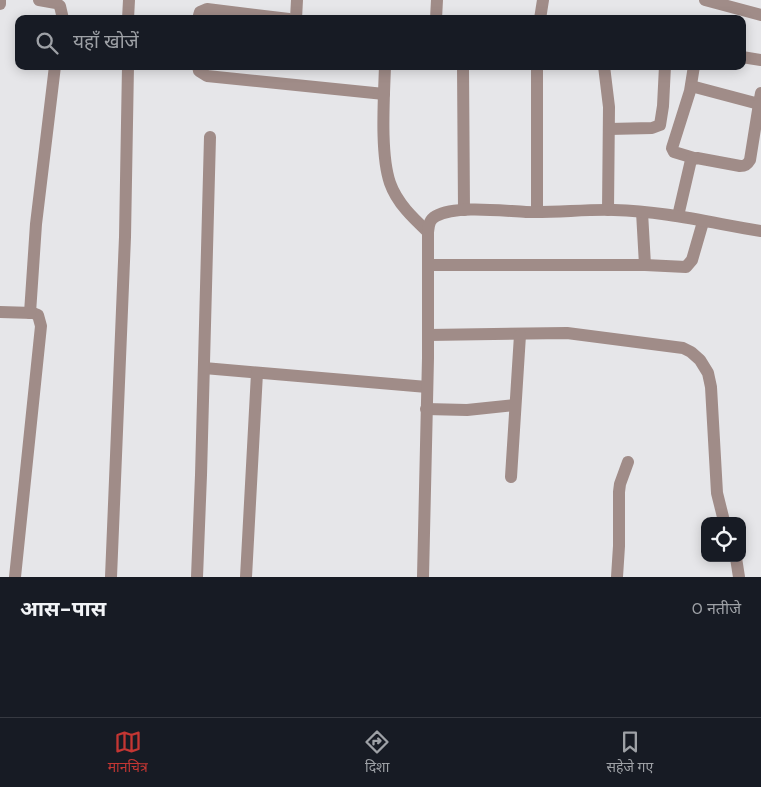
<!DOCTYPE html>
<html lang="hi">
<head>
<meta charset="utf-8">
<style>
  body { margin:0; font-family:"DM Sans","Noto Sans Devanagari",sans-serif; background:#20242c; color:#f1f3f6 }
  .controls { position:absolute; right:15px; bottom:15px; display:grid; overflow:hidden; border-radius:10px; box-shadow:0 2px 12px #0003 }
  .controls button { width:45px; height:45px; display:grid; place-items:center; padding:0; border:0; border-bottom:1px solid #363941; background:#171b24; color:#f1f3f6; font:25px sans-serif }
  .list { margin:0; padding:0; list-style:none }
  h2 { display:flex; justify-content:space-between; align-items:center; height:65px; margin:0; padding:0 20px; font-size:21px }
  h2 small { font-size:16px; font-weight:400; color:#9ea1a6 }
  .icon { flex:none; width:28px; height:28px; fill:none; stroke:currentColor; stroke-width:2; stroke-linecap:round; stroke-linejoin:round }
  .map { position:relative; flex:none; width:761px; height:577px; overflow:hidden }
  .search { position:absolute; background:#171b24; box-shadow:0 2px 12px #0003; left:15px; right:15px; top:15px; height:55px; display:flex; align-items:center; gap:12px; box-sizing:border-box; padding:0 18px; border-radius:10px; color:#9ea1a6; font-size:19px }
  .sheet { height:140px; background:#171b24 }
  nav { display:flex; justify-content:space-around; align-items:center; box-sizing:border-box; height:70px; border-top:1px solid #363941; background:#171b24; font-size:14px; color:#9ea1a6 }
  nav a { display:grid; justify-items:center; gap:2px }
  nav .on { color:#c43633 }
  .map>svg:first-child { display:block }
  .lines { fill:none; stroke-linecap:round; stroke-linejoin:round }
  .minor { stroke:#a08c88; stroke-width:12 }
</style>
</head>
<body>
<div class="map">
<svg width="761" height="577" viewBox="0 0 761 577">
  <rect width="100%" height="100%" fill="#e6e6e9"/>
  <g class="lines">
    <!-- minor -->
    <g class="minor">
      <polyline points="39,0 56,3 60,6 63,19"/>
      <polyline points="705,0 761,15"/>
      <polyline points="0,4 0,0"/>
      <polyline points="128,19 129,0"/>
      <polyline points="198,19 200,12 207,9 289,19"/>
      <polyline points="296,19 297,0"/>
      <polyline points="436,19 437,0"/>
      <polyline points="540,19 543,0"/>
      <polyline points="742,57 761,60"/>
      <polyline points="198,66 199,71 207,76 384,94"/>
      <path d="M385 66C384 98 380 154 390 183 397 203 413 218 428 232"/>
      <polyline points="463,66 464,210"/>
      <polyline points="537,66 537,212"/>
      <polyline points="604,66 609,107 608,210"/>
      <polyline points="691,86 759,104 761,93"/>
      <polyline points="609,129 652,128 660,125 663,106 665,66"/>
      <polyline points="694,158 674,152 672,148 690,91 694,66"/>
      <polyline points="642,212 645,265"/>
      <path d="M678 216 691 160 697 158 740 166C745 166 747 165 750 160L759 104 761 105"/>
      <polyline points="429,265 645,265 686,267 692,260 703,222"/>
      <polyline points="0,312 33,313 38,315 41,326 15,577"/>
      <polyline points="30,313 36,224 55,66"/>
      <polyline points="428,335 567,333 683,348 691,352 700,360 708,373 711,387 717,493 724,521"/>
      <polyline points="204,368 427,387"/>
      <polyline points="426,409 467,410 515,405"/>
      <polyline points="511,477 520,335"/>
      <polyline points="736,558 739,577"/>
      <polyline points="111,577 125,237 128,66"/>
      <polyline points="197,577 201,475 210,137"/>
      <polyline points="246,577 257,373"/>
      <path d="M423 577 428 358V232C429 225 429 220 436 216 456 205 503 211 526 212 556 213 585 209 614 210 663 211 712 223 761 231"/>
      <polyline points="617,577 619,546 619,492 620,484 628,462"/>
    </g>
  </g>
</svg>
<div class="controls">
<button><svg class="icon" aria-label="locate" viewBox="0 0 24 24"><circle cx="12" cy="12" r="6"/><path d="M12 2v4M12 18v4M2 12h4M18 12h4"/></svg></button>
</div>
<div class="search"><svg class="icon" aria-label="search" viewBox="0 0 24 24"><circle cx="10" cy="10" r="6"/><path d="M15 15l6 6"/></svg>यहाँ खोजें</div>
</div>
<section class="sheet">
<h2>आस-पास<small>0 नतीजे</small></h2>
<ul class="list">
</ul>
</section>
<nav>
<a class="on"><svg class="icon" aria-label="map" viewBox="0 0 24 24"><path d="M3 6l6-2 6 2 6-2v14l-6 2-6-2-6 2zM9 4v14M15 6v14"/></svg>मानचित्र</a>
<a><svg class="icon" aria-label="directions" viewBox="0 0 24 24"><path d="M12 3l9 9-9 9-9-9zM9 14v-3h6M13 9l2 2-2 2"/></svg>दिशा</a>
<a><svg class="icon" aria-label="saved" viewBox="0 0 24 24"><path d="M7 4h10v16l-5-4-5 4z"/></svg>सहेजे गए</a>
</nav>
</body>
</html>
